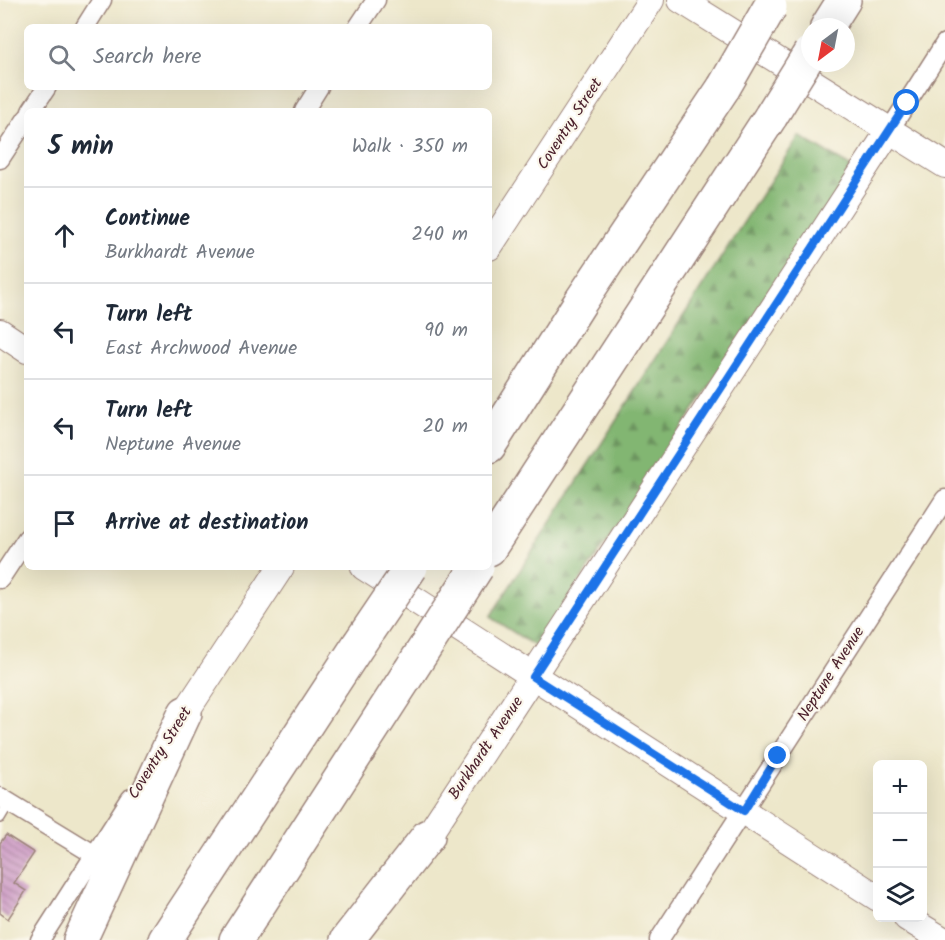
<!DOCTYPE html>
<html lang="en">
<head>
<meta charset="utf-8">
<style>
  body { margin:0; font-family:Kalam,sans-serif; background:#f2f2f3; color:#1f2937 }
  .controls { position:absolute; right:18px; bottom:18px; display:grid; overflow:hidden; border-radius:9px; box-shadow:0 6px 24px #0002 }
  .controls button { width:54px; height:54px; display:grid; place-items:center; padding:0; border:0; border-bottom:2px solid #e0e1e3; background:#fff; color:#1f2937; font:30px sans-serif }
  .compass { position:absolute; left:801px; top:18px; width:54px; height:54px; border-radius:50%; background:#fff; box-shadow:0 6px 24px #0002; rotate:212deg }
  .stop { position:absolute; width:18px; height:18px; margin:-14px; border:4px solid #1a73e8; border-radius:50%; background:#fff }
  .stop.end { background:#1a73e8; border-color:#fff; box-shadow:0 2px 6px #0008 }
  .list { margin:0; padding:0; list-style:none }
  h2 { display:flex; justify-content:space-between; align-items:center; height:78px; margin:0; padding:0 24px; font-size:26px }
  h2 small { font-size:20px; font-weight:400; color:#747a83 }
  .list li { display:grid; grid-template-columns:39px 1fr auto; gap:18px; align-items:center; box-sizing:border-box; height:96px; padding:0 24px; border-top:2px solid #e0e1e3 }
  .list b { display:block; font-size:22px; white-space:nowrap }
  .list p { margin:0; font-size:20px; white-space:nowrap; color:#747a83 }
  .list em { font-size:20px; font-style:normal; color:#747a83 }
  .icon { flex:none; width:33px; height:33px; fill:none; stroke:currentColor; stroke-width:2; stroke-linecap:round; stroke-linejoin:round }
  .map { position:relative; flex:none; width:945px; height:940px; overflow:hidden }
  .search { position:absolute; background:#fff; box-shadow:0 6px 24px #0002; left:24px; top:24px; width:468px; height:66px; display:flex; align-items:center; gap:15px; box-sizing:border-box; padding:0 21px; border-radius:9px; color:#747a83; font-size:22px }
  .panel { position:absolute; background:#fff; box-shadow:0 6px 24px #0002; left:24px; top:108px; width:468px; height:462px; border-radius:9px }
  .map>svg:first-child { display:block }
  .forest { fill:url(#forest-firs); stroke:#666a4e; stroke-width:1.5 }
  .building { fill:url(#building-back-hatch) }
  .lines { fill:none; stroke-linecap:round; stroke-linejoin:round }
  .lane-casing { stroke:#9c837a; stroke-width:12 }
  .street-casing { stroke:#9c837a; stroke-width:21 }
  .secondary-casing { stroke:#9c837a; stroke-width:28 }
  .highway-casing { stroke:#9c837a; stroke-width:36 }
  .lane { stroke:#fff; stroke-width:9 }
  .street { stroke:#fff; stroke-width:18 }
  .secondary { stroke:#fff; stroke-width:26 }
  .highway { stroke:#fff; stroke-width:33 }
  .highway-bridge-casing { stroke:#9c837a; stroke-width:36; stroke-linecap:butt }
  .highway-bridge { stroke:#fff; stroke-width:33 }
  .route { stroke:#1a73e8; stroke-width:8 }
  .labels { text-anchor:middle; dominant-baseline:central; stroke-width:4.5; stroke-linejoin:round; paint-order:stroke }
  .street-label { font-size:16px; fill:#4a1f2b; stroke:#fbf7ec }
</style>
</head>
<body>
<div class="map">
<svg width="945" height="940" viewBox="0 0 945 940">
  <defs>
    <pattern id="forest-firs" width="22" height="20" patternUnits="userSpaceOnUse" patternTransform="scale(1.5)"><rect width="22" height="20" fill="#82b672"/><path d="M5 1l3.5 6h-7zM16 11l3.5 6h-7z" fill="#6c935e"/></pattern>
    <pattern id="building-back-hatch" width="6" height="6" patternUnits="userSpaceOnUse" patternTransform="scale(1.5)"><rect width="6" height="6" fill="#cc9ac4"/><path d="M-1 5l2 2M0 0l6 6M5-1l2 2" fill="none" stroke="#a87d9f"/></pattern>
  </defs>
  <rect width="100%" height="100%" fill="#fbf7ec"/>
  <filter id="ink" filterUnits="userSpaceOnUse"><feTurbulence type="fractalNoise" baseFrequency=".0167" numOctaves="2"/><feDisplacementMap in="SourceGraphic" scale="12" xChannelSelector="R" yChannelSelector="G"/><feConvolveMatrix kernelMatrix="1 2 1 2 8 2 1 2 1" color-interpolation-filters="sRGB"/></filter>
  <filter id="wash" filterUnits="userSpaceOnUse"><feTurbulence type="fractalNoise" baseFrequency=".008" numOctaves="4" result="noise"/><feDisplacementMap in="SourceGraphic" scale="24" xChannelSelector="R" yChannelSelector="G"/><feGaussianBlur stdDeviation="1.35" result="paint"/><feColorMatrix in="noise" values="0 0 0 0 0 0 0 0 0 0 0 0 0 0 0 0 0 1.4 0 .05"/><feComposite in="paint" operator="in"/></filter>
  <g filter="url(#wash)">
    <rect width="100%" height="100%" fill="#ede7ca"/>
    <!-- forest -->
    <polygon class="forest" points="799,136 855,169 536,647 490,617"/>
    <g id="blocks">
      <!-- building -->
      <polygon class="building" points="6,835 34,853 14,883 26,891 8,919 0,913 0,843"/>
    </g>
  </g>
  <g filter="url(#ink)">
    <use href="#blocks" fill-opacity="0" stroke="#9c837a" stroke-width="1.5"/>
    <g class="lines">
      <!-- lane casing -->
      <g class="lane-casing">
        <polyline id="lane" points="0,818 9,803"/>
      </g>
      <!-- street casing -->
      <g class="street-casing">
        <g id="street">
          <polyline points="85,27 102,0"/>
          <polyline points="358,27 376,0"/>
          <polyline points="31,111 47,87"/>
          <polyline points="304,111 319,87"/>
          <polyline points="889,131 945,43"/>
          <polyline points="0,159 27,118"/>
          <polyline points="0,579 27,538"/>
          <polyline points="0,797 95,855"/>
          <polyline points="40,940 131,798"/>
          <polyline points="659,940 945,499"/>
        </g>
      </g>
      <!-- secondary casing -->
      <g class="secondary-casing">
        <g id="secondary">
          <polyline points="681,0 945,165"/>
          <polyline points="489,247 651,0"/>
          <polyline points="0,332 27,350"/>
          <polyline points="364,567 878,898"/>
          <polyline points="185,713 281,567"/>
          <polyline points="428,836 889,131"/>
          <polyline points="907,918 943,940"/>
        </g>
      </g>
      <!-- highway casing -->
      <g class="highway-casing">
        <g id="highway">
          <polyline points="827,27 844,0"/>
          <polyline points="489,446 581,301 724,87"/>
          <polyline points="489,549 771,116"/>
          <polyline points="80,940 185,713"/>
          <polyline points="165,940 359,644"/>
          <polyline points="236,940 410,671"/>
          <polyline points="347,940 428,836"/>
        </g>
      </g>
      <!-- lane -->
      <use href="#lane" class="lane"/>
      <!-- street -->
      <use href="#street" class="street"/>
      <!-- secondary -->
      <use href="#secondary" class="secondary"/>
      <!-- highway -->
      <use href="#highway" class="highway"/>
      <!-- highway-bridge casing -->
      <g class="highway-bridge-casing">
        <g id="highway-bridge">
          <polyline points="724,87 770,7"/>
          <polyline points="771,116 810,53"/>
          <polyline points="359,644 411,567"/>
          <polyline points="410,671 477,567"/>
        </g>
      </g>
      <!-- highway-bridge -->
      <use href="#highway-bridge" class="highway-bridge"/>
    </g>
  </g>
  <g class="lines" filter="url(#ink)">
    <!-- route -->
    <polyline class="route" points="778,756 744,811 533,677 907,103"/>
  </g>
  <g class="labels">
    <!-- street labels -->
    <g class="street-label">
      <text transform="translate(570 124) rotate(-57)">Coventry Street</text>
      <text transform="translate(831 674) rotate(-57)">Neptune Avenue</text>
      <text transform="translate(486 748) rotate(-56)">Burkhardt Avenue</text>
      <text transform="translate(160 753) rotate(-58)">Coventry Street</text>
    </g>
  </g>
</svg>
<div class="controls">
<button>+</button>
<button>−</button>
<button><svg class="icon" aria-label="layers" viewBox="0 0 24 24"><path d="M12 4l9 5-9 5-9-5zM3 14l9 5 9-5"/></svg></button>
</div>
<svg class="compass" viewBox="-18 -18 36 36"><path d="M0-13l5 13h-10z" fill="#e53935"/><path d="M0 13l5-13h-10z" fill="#747a83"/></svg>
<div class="stop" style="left:907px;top:103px"></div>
<div class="stop end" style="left:778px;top:756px"></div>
<div class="search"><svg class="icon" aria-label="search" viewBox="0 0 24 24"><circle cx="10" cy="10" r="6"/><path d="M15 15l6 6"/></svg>Search here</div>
<section class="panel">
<h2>5 min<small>Walk · 350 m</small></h2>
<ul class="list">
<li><svg class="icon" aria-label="ahead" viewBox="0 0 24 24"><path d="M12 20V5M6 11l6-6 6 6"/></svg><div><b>Continue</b><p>Burkhardt Avenue</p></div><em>240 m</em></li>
<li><svg class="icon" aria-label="left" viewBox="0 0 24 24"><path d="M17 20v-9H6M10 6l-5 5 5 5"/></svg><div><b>Turn left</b><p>East Archwood Avenue</p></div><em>90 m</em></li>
<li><svg class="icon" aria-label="left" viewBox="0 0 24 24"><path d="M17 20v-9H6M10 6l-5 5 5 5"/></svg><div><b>Turn left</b><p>Neptune Avenue</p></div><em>20 m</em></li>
<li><svg class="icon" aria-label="arrive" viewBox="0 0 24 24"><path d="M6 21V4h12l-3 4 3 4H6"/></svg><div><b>Arrive at destination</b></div></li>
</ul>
</section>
</div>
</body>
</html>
